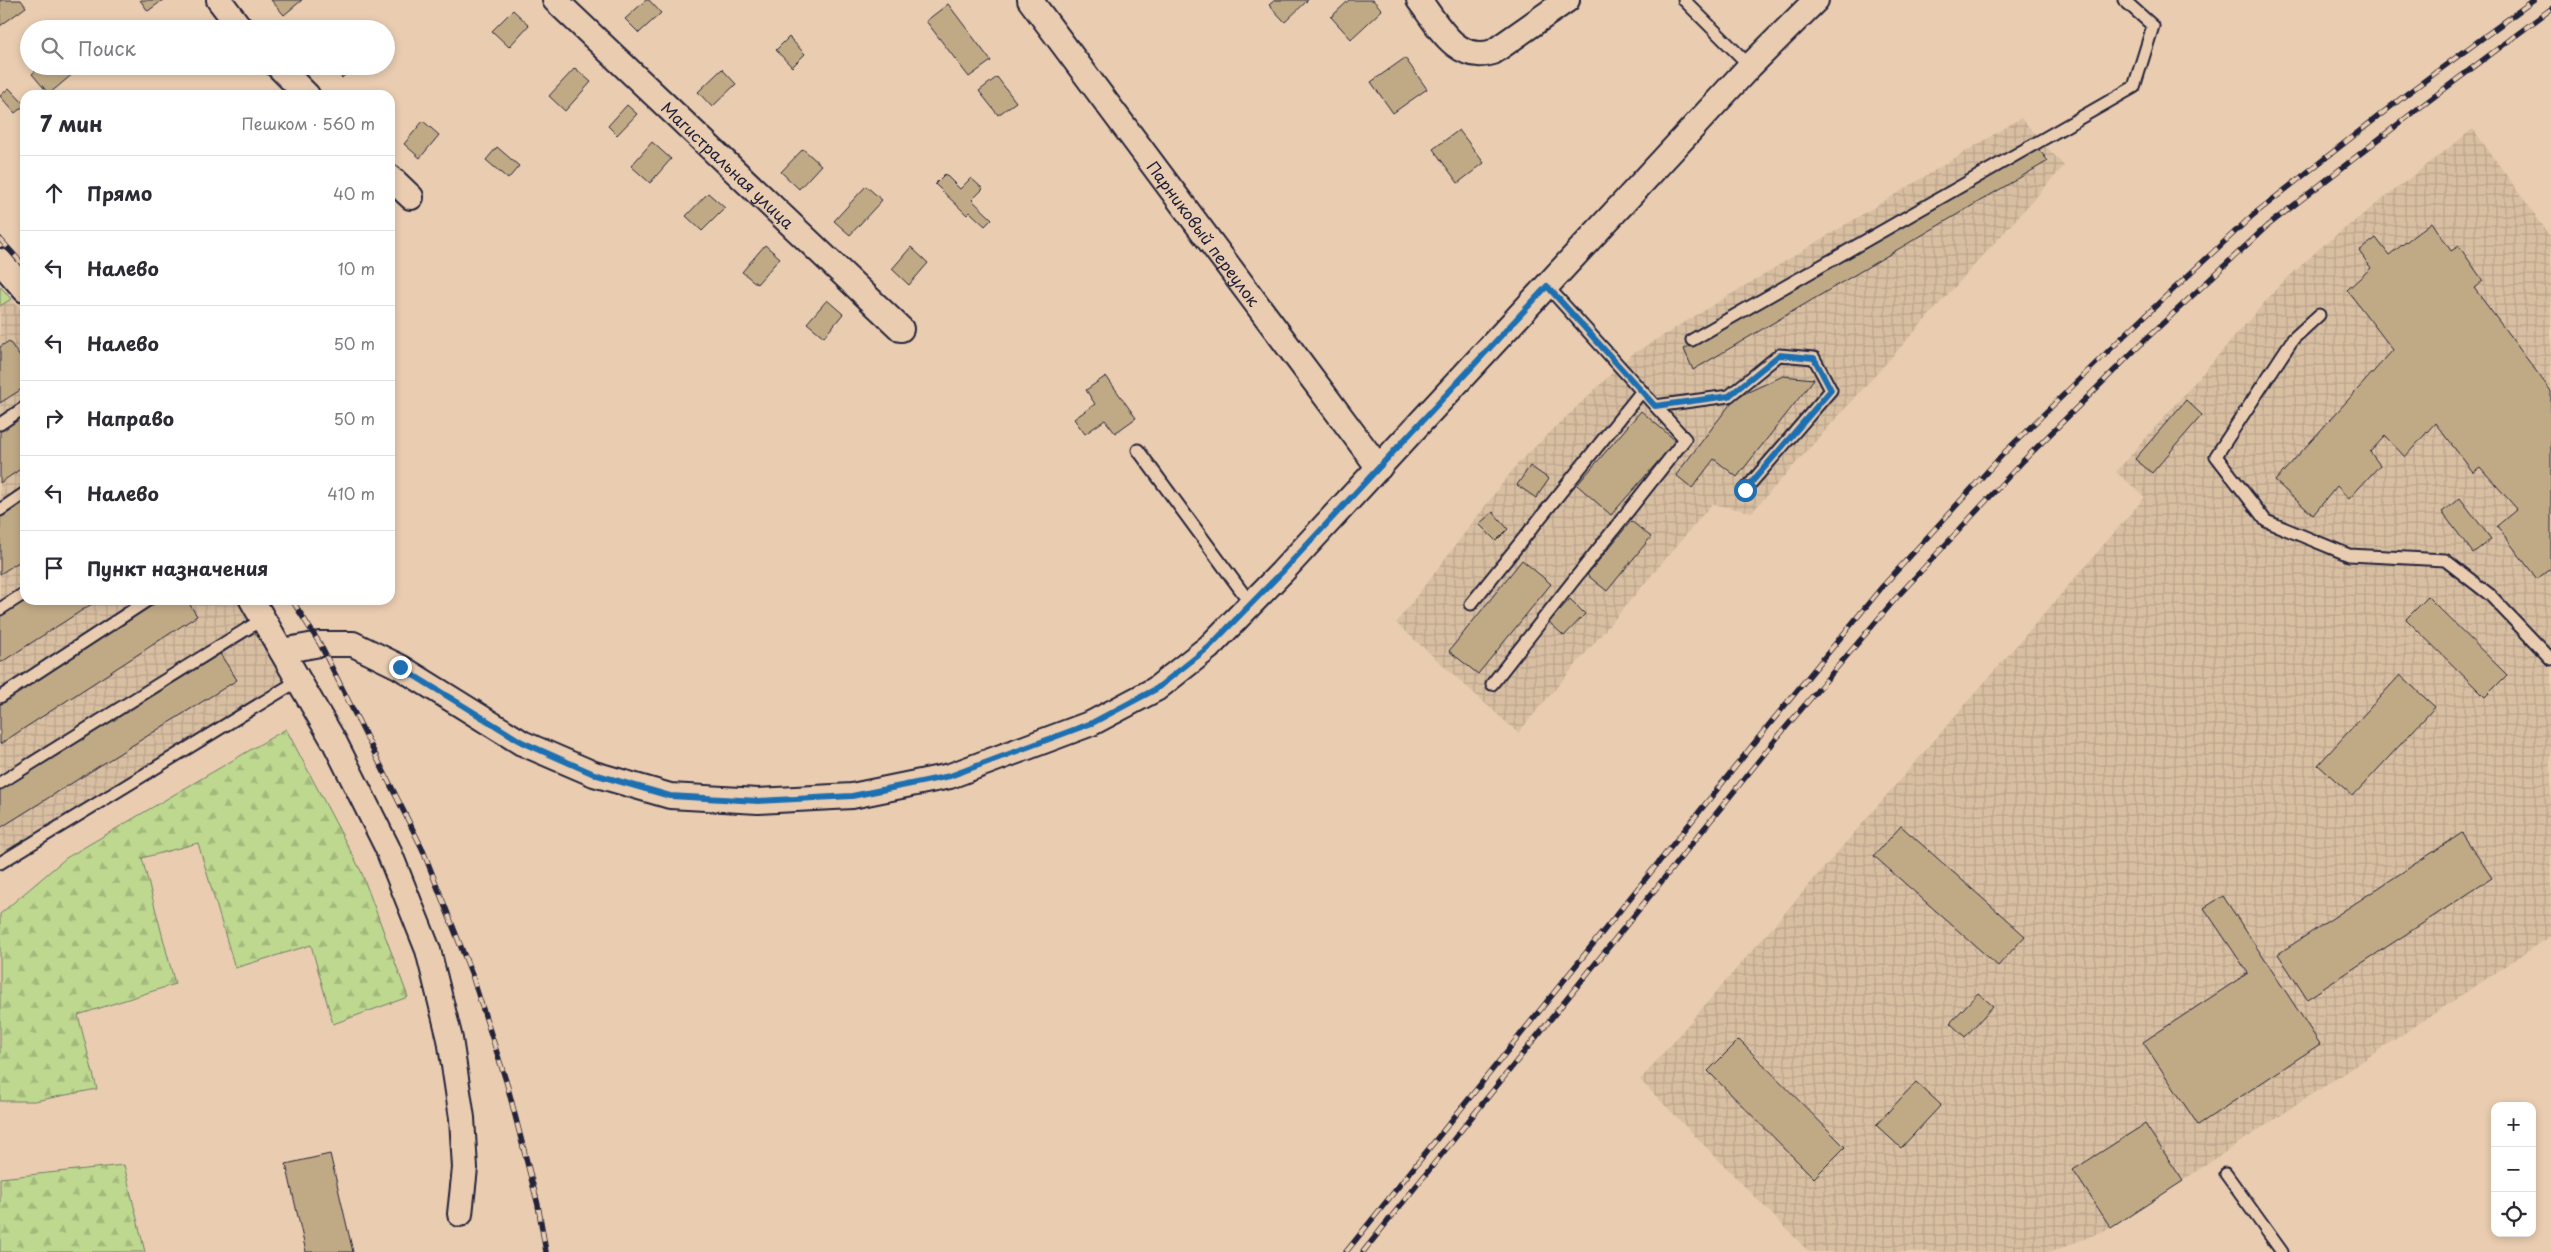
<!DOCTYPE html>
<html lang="ru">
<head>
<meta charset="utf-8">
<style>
  body { margin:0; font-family:"Playpen Sans",sans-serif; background:#f2f2f3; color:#2b2b33 }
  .controls { position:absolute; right:15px; bottom:15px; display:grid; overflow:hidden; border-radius:10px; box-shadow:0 2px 8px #0003 }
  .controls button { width:45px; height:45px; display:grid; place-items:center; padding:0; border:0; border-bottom:1px solid #e1e1e2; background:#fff; color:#2b2b33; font:25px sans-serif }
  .stop { position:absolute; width:15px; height:15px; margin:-11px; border:4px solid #1f6fb2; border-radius:50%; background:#fff }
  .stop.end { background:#1f6fb2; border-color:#fff; box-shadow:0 1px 5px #0008 }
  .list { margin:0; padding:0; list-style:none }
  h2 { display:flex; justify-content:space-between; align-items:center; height:65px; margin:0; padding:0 20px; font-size:21px }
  h2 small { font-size:16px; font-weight:400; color:#7c7c81 }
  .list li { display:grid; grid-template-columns:32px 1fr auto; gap:15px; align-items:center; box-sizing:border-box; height:75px; padding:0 20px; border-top:1px solid #e1e1e2 }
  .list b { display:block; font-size:19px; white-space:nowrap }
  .list em { font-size:16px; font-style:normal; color:#7c7c81 }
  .icon { flex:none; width:28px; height:28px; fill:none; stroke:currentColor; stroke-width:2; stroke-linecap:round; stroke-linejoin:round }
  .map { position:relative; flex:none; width:2551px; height:1252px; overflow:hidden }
  .search { position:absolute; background:#fff; box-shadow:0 2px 8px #0003; left:20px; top:20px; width:375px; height:55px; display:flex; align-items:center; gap:12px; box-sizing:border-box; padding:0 18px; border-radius:28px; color:#7c7c81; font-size:19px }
  .panel { position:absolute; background:#fff; box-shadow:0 2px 8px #0003; left:20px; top:90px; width:375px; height:515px; border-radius:15px }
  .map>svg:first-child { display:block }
  .industrial { fill:url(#industrial-grid) }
  .forest { fill:url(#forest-firs); stroke:#707d65 }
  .building { fill:#c0aa86; stroke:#22223b }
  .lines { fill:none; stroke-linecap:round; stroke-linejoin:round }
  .service-casing { stroke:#22223b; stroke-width:15 }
  .minor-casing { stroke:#22223b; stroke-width:28 }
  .service { stroke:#eacdb1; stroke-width:11 }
  .minor { stroke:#eacdb1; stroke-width:24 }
  .rail-casing { stroke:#22223b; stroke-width:5.5 }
  .rail { stroke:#eacdb1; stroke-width:4; stroke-dasharray:11; stroke-linecap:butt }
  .route { stroke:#1f6fb2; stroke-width:6 }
  .labels { text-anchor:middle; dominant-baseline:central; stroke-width:5; stroke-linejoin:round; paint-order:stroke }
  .street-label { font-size:16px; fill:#22223b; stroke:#eacdb1 }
</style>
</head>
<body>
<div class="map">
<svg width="2551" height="1252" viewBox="0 0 2551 1252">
  <defs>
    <pattern id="industrial-grid" width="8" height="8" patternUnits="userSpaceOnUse" patternTransform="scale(1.25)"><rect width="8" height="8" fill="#d9bfa2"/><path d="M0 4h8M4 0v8" fill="none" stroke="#baa48c"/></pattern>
    <pattern id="forest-firs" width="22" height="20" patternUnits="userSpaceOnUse" patternTransform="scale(1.25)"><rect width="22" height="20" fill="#bed88f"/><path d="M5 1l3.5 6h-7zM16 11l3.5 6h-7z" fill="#a3b97c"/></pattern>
  </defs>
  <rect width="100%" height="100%" fill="#eacdb1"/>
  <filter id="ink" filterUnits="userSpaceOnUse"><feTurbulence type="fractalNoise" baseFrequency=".02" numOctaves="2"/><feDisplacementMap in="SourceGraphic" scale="10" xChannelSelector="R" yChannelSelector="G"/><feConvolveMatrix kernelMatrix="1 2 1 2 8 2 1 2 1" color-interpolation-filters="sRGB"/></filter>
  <g filter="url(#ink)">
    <!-- industrial -->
    <g class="industrial">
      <polygon points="2021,118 2064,166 1752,512 1712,504 1518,733 1396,623 1518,463 1631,355"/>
      <polygon points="2473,129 2551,237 2551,936 2111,1228 2052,1252 1809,1252 1640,1080 2145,497 2116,472 2278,287 2321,247"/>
      <polygon points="11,299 25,315 25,600 238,600 283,681 0,862 0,306"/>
    </g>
    <!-- forest -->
    <g class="forest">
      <polygon points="0,286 11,299 0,306"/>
      <polygon points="286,729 361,871 408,997 333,1024 311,945 235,968 198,843 142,858 175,984 78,1015 97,1089 35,1101 0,1101 0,914 66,858"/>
      <polygon points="124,1165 145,1252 0,1252 0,1178"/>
    </g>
    <!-- building -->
    <g class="building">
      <polygon points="0,0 21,0 26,7 0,26"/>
      <polygon points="140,0 163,0 148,11"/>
      <polygon points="271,0 302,0 284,15"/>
      <polygon points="646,0 649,0 661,13 639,33 625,19"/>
      <polygon points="1275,0 1308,0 1285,22 1269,5"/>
      <polygon points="1349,0 1373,0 1382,10 1351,39 1331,17"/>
      <polygon points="948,4 991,61 969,77 926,21"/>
      <polygon points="513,10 529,25 509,47 492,31"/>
      <polygon points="789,37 805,54 792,67 776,50"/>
      <polygon points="1405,58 1427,89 1393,113 1371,82"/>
      <polygon points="41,66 70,66 75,72 49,94 32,74"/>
      <polygon points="189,66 199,66 192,71"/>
      <polygon points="330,66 354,66 342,78"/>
      <polygon points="575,68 591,82 565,111 549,96"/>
      <polygon points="722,69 736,84 712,107 698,92"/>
      <polygon points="997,77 1016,102 998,115 979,91"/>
      <polygon points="9,88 25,105 15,113 0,96"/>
      <polygon points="627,105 637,114 617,135 608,126"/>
      <polygon points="423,121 439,135 420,158 404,144"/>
      <polygon points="1459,130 1484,163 1458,183 1433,149"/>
      <polygon points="652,142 671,159 650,183 631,166"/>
      <polygon points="497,147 519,166 508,179 486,160"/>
      <polygon points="2037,147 2048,161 1693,370 1684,349"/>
      <polygon points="803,149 821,165 799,189 781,172"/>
      <polygon points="945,174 960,189 971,178 983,189 972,200 992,219 985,226 970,212 967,215 935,184"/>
      <polygon points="866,186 882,200 850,235 834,221"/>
      <polygon points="708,193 725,208 702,231 686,216"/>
      <polygon points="2432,222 2451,251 2459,246 2483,281 2474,288 2551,391 2551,568 2537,579 2497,526 2517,509 2480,467 2473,472 2435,423 2405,457 2385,436 2370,452 2380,465 2349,499 2337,486 2313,515 2275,481 2393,350 2347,290 2371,268 2359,251 2376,238 2389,255"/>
      <polygon points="765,245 780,258 757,284 742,272"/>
      <polygon points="911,247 928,263 909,285 892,269"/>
      <polygon points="827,300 843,314 824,337 807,323"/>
      <polygon points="9,341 25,364 25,387 0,403 0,347"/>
      <polygon points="1106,376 1136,418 1115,433 1105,420 1085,434 1074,419 1095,404 1086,390"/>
      <polygon points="1783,376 1814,379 1737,477 1714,459 1692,488 1676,475 1735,398"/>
      <polygon points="2186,400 2202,415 2152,473 2135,459"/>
      <polygon points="25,410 25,466 0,483 0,426"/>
      <polygon points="1641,411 1676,441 1611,515 1577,485"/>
      <polygon points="1530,466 1549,479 1536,498 1517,485"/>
      <polygon points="2460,498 2491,539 2473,553 2442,512"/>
      <polygon points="25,499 25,558 0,574 0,515"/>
      <polygon points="1493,512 1508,529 1496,541 1479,524"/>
      <polygon points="1631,521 1651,537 1607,591 1587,575"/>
      <polygon points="1522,560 1551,584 1478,674 1449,651"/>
      <polygon points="25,590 25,600 98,600 0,663 0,606"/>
      <polygon points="2428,597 2507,675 2485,697 2406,619"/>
      <polygon points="1570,599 1585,614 1564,636 1549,622"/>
      <polygon points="140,600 187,600 197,616 0,744 0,691"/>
      <polygon points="213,643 237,680 0,828 0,776"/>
      <polygon points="2400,675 2435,707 2353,796 2318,765"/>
      <polygon points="1901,826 2025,936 1998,966 1874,856"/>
      <polygon points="2462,833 2492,878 2307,999 2278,954"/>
      <polygon points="2223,896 2320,1044 2198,1125 2143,1042 2248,973 2204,908"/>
      <polygon points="1978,993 1993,1006 1965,1037 1950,1023"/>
      <polygon points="1739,1040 1845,1147 1814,1178 1708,1071"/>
      <polygon points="1916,1082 1941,1105 1901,1148 1876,1125"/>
      <polygon points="2145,1124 2183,1181 2111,1228 2073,1170"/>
      <polygon points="330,1154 353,1252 306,1252 286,1164"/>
    </g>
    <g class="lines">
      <!-- service casing -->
      <g class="service-casing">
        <g id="service">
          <polyline points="1684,0 1750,66"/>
          <polyline points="2319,315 2293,339 2216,456 2266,521 2349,555 2445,560 2490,595 2551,659"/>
          <polyline points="1692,340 2134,87 2153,26 2124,0"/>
          <polyline points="1655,406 1729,396 1779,355 1814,358 1831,390 1745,490"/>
          <polyline points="0,424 25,407"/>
          <polyline points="1138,450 1251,604"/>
          <polyline points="0,510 25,493"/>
          <polyline points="1471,604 1642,391"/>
          <polyline points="0,609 25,593"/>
          <polyline points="1492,684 1685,439 1547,286"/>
          <polyline points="0,697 148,600"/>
          <polyline points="0,783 263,619"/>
          <polyline points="0,863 299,680"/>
          <polyline points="2226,1174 2282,1252"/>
        </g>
      </g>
      <!-- minor casing -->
      <g class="minor-casing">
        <g id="minor">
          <polyline points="219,0 241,29"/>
          <path id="s1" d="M555 0 901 329"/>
          <path id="s2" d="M1030 0 1379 468"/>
          <path d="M1419 0C1438 25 1457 64 1493 52L1567 0"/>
          <polyline points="278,66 307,95"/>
          <polyline points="390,177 411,197"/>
          <polyline points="0,261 25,290"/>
          <polyline points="252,600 335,743 387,847 428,950 450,1039 462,1118 465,1168 460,1214"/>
          <polyline points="282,651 320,644 353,644 400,667 522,743 594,774 670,796 758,801 852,796 950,776 1092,723 1156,689 1209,647 1282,572 1750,66 1816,0"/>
        </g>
      </g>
      <!-- service -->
      <use href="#service" class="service"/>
      <!-- minor -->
      <use href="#minor" class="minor"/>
      <!-- rail casing -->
      <g class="rail-casing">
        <g id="rail">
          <polyline points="0,239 25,267"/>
          <polyline points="292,600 320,644 422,848 472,975 507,1084 538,1205 546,1252"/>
          <polyline points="1346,1252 1768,726 1882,587 2005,452 2132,328 2253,215 2408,93 2534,0"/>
          <polyline points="1363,1252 1781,733 1897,597 2023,461 2147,338 2267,226 2419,108 2551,9"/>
        </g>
      </g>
      <!-- rail -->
      <use href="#rail" class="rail"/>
    </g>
  </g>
  <g class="lines" filter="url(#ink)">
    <!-- route -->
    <polyline class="route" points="400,667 522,742 594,774 670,796 758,801 852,796 950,776 1092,723 1156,689 1209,647 1282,572 1547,286 1655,406 1729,396 1779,355 1814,358 1831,390 1745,490"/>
  </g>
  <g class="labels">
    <!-- street labels -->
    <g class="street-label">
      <text stroke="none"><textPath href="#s1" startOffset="239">Магистральная улица</textPath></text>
      <text stroke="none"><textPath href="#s2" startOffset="291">Парниковый переулок</textPath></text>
    </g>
  </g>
</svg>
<div class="controls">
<button>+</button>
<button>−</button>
<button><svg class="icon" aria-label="locate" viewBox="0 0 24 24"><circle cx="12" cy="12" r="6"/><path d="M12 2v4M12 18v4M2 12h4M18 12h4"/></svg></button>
</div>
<div class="stop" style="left:1745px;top:490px"></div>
<div class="stop end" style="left:400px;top:667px"></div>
<div class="search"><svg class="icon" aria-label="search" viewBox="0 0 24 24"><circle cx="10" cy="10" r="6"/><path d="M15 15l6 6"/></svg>Поиск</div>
<section class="panel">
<h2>7 мин<small>Пешком · 560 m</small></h2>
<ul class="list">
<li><svg class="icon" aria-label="ahead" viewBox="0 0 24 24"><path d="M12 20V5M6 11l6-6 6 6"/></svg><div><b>Прямо</b></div><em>40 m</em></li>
<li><svg class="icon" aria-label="left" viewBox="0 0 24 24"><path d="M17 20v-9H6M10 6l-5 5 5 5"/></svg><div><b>Налево</b></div><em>10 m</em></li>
<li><svg class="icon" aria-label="left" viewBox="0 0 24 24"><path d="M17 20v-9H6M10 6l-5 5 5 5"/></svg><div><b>Налево</b></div><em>50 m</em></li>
<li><svg class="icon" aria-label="right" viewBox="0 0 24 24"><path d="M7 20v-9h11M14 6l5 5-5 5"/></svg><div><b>Направо</b></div><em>50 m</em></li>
<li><svg class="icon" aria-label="left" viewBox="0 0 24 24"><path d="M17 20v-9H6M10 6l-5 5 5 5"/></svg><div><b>Налево</b></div><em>410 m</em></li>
<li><svg class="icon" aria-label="arrive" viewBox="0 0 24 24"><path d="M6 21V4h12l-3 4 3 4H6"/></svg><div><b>Пункт назначения</b></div></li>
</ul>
</section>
</div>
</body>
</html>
